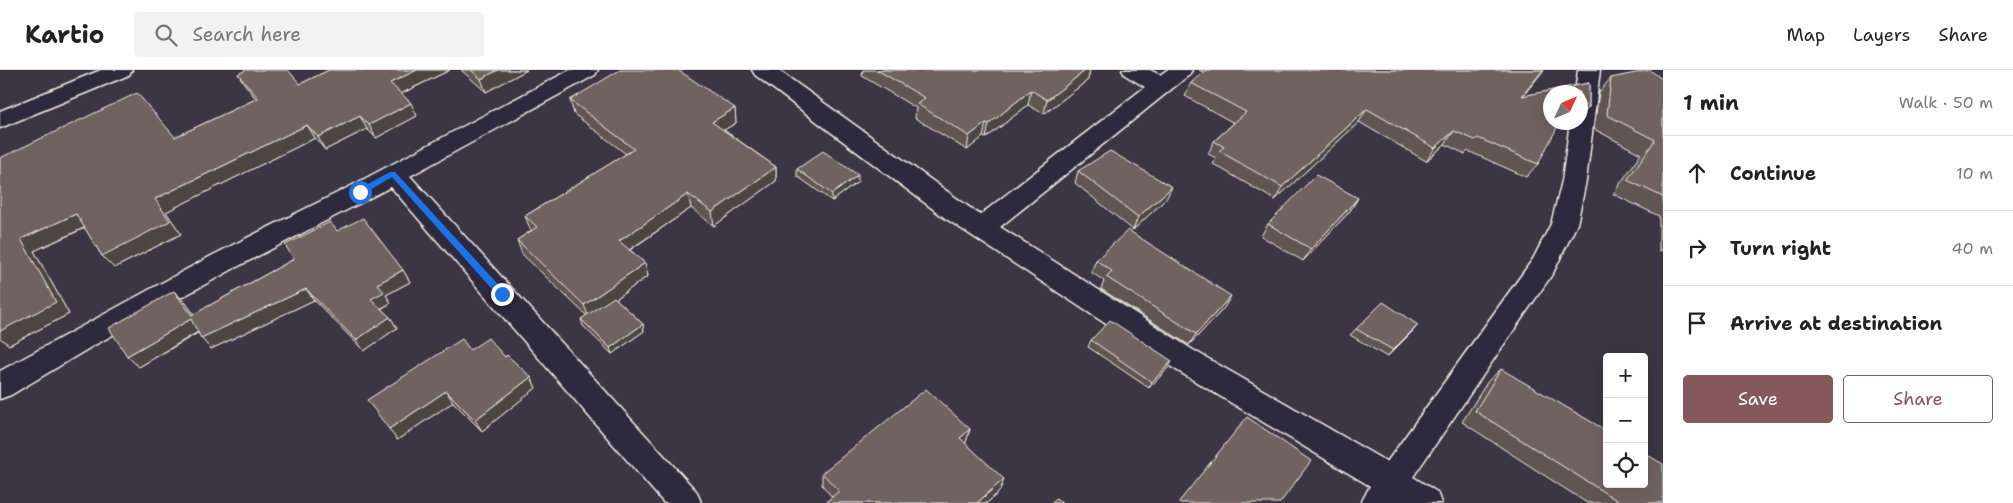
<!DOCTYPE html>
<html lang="en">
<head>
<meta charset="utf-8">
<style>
  body { margin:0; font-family:"Shantell Sans",sans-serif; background:#f2f2f2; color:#222 }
  .controls { position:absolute; right:15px; bottom:15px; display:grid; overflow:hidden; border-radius:5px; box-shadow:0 5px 20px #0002 }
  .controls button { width:45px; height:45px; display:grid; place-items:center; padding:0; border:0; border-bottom:1px solid #e0e0e0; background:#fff; color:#222; font:25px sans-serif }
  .compass { position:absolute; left:1543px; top:15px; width:45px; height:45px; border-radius:50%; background:#fff; box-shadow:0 5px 20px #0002; rotate:46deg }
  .stop { position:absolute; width:15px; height:15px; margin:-11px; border:4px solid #1a73e8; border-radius:50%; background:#fff }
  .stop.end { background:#1a73e8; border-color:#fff; box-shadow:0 1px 5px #0008 }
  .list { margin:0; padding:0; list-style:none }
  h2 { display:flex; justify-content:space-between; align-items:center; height:65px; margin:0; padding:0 20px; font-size:21px }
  h2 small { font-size:16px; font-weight:400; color:#767676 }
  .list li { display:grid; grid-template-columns:32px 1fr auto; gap:15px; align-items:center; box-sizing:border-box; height:75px; padding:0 20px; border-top:1px solid #e0e0e0 }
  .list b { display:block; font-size:19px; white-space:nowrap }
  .list em { font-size:16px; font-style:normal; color:#767676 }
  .actions { display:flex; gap:10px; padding:15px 20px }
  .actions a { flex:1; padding:11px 0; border:1px solid #85585c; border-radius:5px; text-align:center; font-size:18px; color:#85585c }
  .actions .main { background:#85585c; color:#fff }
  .icon { flex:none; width:28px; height:28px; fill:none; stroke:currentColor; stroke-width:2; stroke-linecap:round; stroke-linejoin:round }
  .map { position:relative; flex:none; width:1663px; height:433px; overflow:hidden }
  header { display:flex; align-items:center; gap:30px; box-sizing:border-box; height:70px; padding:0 25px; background:#fff; border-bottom:1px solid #e0e0e0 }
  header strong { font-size:24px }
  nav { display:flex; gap:28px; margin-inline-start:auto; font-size:18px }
  .search { width:350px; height:45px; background:#f2f2f2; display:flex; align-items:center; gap:12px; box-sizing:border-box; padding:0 18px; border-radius:5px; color:#767676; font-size:19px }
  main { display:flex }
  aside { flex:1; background:#fff }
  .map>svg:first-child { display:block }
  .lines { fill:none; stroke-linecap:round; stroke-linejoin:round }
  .minor-casing { stroke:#f4f1e8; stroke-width:3 }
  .minor { fill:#2f2a3d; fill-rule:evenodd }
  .wall { fill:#605451; stroke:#f4f1e8 }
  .shaded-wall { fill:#4e4542; stroke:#f4f1e8 }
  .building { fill:#70625e; stroke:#f4f1e8 }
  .route { fill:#1a73e8 }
</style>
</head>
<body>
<header>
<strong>Kartio</strong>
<div class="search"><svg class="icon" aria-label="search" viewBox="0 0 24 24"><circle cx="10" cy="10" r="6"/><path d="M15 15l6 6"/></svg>Search here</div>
<nav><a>Map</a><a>Layers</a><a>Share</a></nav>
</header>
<main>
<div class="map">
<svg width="1663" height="433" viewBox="0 0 1663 433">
  <rect width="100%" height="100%" fill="#3c3544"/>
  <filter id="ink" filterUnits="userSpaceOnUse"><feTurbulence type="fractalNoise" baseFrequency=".02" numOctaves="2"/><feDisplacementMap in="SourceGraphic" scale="10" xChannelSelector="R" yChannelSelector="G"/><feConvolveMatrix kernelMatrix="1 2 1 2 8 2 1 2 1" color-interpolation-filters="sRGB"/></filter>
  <g filter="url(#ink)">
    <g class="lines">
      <!-- minor casing -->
      <g class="minor-casing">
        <g id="minor">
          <polygon points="101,0 132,0 129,5 0,58 0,41"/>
          <polygon points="570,0 598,0 595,5 410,106 697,422 701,433 664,433 391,117 233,199 91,277 11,325 0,329 0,301 213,185 351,116"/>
          <polygon points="752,0 778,0 980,145 1145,17 1125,5 1122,0 1150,0 1160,5 1167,0 1192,0 1189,5 1000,157 1193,280 1387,392 1533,189 1551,154 1562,111 1570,52 1580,52 1580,22 1575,22 1578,0 1600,0 1586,111 1577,154 1553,203 1413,407 1437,422 1441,433 1361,433 1370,416 1173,298 945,148 755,5"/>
        </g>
      </g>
      <!-- minor -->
      <use href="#minor" class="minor"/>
    </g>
    <!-- wall -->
    <g class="wall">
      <polygon points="329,0 450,0 401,24 417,46 376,68 367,59 325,80 315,68 166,142 181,164 114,198 102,186 85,158 34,181 69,244 9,275 0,88 175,67 256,29 246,16 238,4 300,14"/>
      <polygon points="461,0 527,0 486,22"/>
      <polygon points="863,0 1090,0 1088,10 1044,44 1028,35 986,68 983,67 967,80 915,48 916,38 862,6"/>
      <polygon points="1199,0 1544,0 1523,26 1589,13 1589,37 1580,47 1580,22 1550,22 1538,94 1526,107 1468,81 1465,84 1445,74 1426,91 1359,52 1275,130 1213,94 1216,88 1208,84 1214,71 1234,53 1185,26 1191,13 1203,2"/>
      <polygon points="1611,8 1663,10 1663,180 1659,181 1659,146 1613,124 1641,84 1594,59 1599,22"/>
      <polygon points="570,30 735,38 736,53 724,60 776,97 776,111 714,156 691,138 630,180 645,193 648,206 616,229 643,254 644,261 612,284 583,256 581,249 587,246 522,184 517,170 531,161 525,146 626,84 574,44"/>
      <polygon points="797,99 858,112 832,131 797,106"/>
      <polygon points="1078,101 1166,129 1133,160 1075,113"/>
      <polygon points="1358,128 1350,141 1303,191 1261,166 1268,154"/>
      <polygon points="337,161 403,200 410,212 386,225 391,233 381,239 390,247 397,258 364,281 314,230 211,279 198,263 139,297 185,232 194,244 294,189"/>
      <polygon points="1096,190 1224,238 1189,275 1101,219 1104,211 1091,202"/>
      <polygon points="1418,255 1387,287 1350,265 1356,259"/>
      <polygon points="1091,270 1169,297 1149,318 1088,277"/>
      <polygon points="470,280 505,287 531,307 536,318 482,361 453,332 397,370"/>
      <polygon points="1501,299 1663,433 1587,433 1462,352 1488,311"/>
      <polygon points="970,359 966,372 965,373 1000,421 987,433 825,433 832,427 822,415 822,403"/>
    </g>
    <!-- shaded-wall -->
    <g class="shaded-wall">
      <polygon points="417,0 450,0 396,26 390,13"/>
      <polygon points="498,0 527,0 486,22 481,9"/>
      <polygon points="1086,0 1090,0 1088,10 1044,44 1047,30"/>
      <polygon points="1031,20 1028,35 986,68 989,54"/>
      <polygon points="411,33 417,46 376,68 369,55"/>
      <polygon points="735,38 736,53 714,66 712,52"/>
      <polygon points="1367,39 1359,52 1275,130 1282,117"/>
      <polygon points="360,46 367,59 325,80 318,67"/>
      <polygon points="986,53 983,67 967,80 969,66"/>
      <polygon points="307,55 315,68 166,142 181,164 114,198 102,186 155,129"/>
      <polygon points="1454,61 1445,74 1426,91 1435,78"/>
      <polygon points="776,97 776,111 714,156 712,142"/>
      <polygon points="858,105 858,112 832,131 832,124"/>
      <polygon points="1172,117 1166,129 1133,160 1138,147"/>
      <polygon points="688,124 691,138 623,184 619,171"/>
      <polygon points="1358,128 1350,141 1303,191 1311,179"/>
      <polygon points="76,144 88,156 34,181 69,244 9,275 0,268 0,261 21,169"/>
      <polygon points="645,193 648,206 589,248 584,235"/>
      <polygon points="403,200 410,212 386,225 391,233 378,240 371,229 377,214"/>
      <polygon points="306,219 314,230 211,279 201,268"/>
      <polygon points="174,221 185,232 202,256 192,245"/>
      <polygon points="1231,226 1224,238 1189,275 1196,264"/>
      <polygon points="390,247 397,258 364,281 356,270"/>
      <polygon points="191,249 201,260 139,297 127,286"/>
      <polygon points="643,254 644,261 612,284 610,278"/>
      <polygon points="1418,255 1412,262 1387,287 1393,280"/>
      <polygon points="1172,291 1169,297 1149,318 1152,312"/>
      <polygon points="531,307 536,318 482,361 475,350"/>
      <polygon points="446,321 453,332 397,370 389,359"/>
      <polygon points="970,359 966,372 956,381 960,368"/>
      <polygon points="1004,409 1000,421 987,433 977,433"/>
    </g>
    <!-- building -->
    <g class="building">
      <polygon points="246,0 288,0 300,14 329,0 417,0 390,13 411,33 369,55 360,46 318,67 307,55 155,129 170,151 102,186 76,144 21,169 56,232 0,261 0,88 137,23 175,67 258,28 238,4"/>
      <polygon points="471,0 498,0 481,9"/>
      <polygon points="620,0 678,0 735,38 712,52 776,97 712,142 688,124 619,171 645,193 584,235 517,170 537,157 525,146 634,79 570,30"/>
      <polygon points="877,0 1086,0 1047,30 1031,20 989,54 986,53 969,66 917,34 925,28"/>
      <polygon points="1207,0 1543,0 1522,26 1589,13 1589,37 1580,32 1580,22 1550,22 1550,52 1560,52 1538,94 1478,68 1475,70 1454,61 1435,78 1367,39 1282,117 1219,81 1224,77 1214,71 1246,42 1191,13"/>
      <polygon points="1650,0 1663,10 1663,127 1627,110 1655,70 1607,45 1611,8"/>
      <polygon points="823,81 858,105 832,124 797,99"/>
      <polygon points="1110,81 1172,117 1138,147 1078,101"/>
      <polygon points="1316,105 1358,128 1311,179 1268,154"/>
      <polygon points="363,148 403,200 377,214 384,222 371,229 390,247 356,270 306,219 201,268 191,249 127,286 109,258 174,221 192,245 294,189 285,175 330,152 337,161"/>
      <polygon points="1128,160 1231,226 1196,264 1106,207 1112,201 1096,190"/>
      <polygon points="614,227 643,254 610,278 581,249"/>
      <polygon points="1383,232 1418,255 1393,280 1356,259"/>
      <polygon points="1110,250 1172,291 1152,312 1091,270"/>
      <polygon points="488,268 505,287 507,285 531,307 475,350 446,321 389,359 367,330 462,269 470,280"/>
      <polygon points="1501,299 1607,361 1607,414 1644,414 1644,383 1663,394 1663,433 1621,433 1475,341"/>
      <polygon points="926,319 970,359 960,368 1004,409 977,433 825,433 839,421 822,403"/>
      <polygon points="1247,347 1311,391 1280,433 1178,433"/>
      <polygon points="1056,428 1062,433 1052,433"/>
    </g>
  </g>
  <!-- route -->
  <polygon class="route" points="390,102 395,102 505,222 505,227 499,227 392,107 363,124 357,124 357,120"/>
</svg>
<div class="controls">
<button>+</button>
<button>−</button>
<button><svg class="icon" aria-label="locate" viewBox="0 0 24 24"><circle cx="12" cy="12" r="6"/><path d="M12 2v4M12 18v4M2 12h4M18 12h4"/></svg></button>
</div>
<svg class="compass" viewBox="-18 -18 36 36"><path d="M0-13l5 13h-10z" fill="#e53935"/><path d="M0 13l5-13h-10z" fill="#767676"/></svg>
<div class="stop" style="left:360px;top:122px"></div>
<div class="stop end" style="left:502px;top:224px"></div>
</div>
<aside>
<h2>1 min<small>Walk · 50 m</small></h2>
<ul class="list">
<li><svg class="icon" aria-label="ahead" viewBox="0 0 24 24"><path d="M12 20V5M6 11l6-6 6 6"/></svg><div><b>Continue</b></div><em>10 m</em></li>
<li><svg class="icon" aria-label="right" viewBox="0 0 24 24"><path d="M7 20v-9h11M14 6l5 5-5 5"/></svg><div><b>Turn right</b></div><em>40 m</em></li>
<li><svg class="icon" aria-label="arrive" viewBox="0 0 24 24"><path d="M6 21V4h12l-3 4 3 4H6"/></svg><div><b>Arrive at destination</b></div></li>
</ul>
<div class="actions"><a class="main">Save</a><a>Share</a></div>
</aside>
</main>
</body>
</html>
